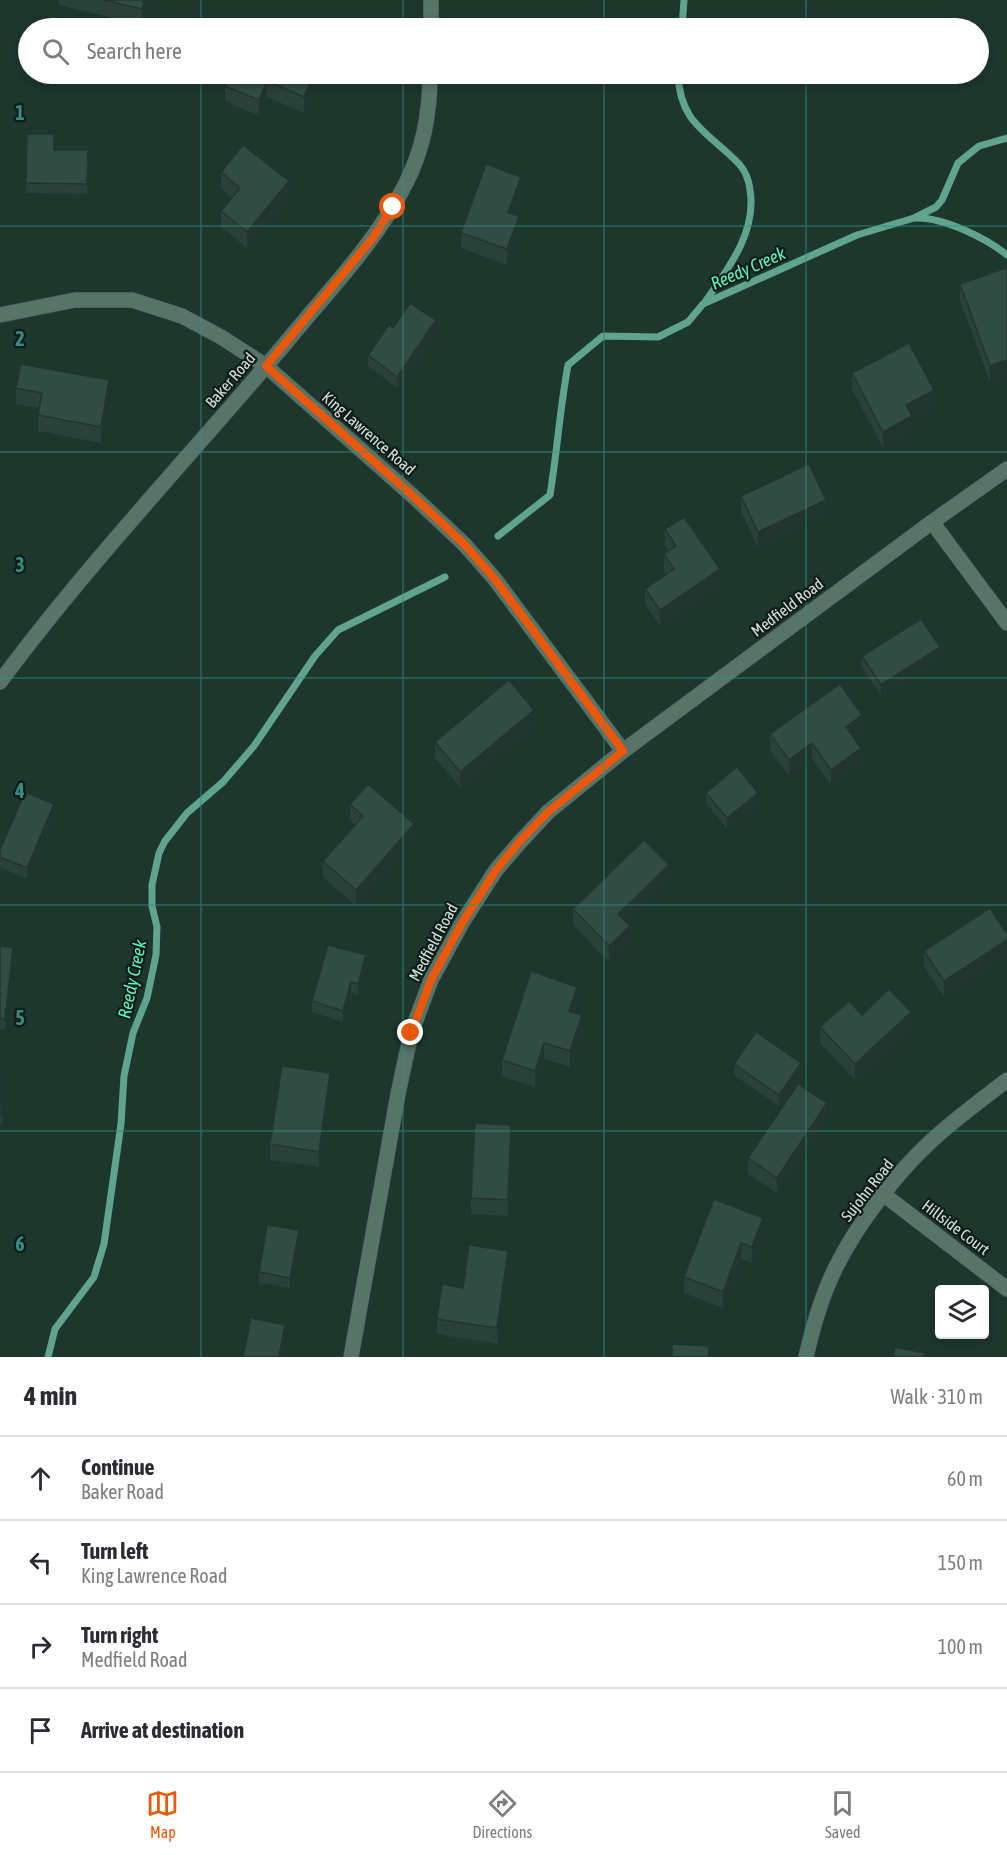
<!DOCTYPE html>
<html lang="en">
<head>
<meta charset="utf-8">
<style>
  body { margin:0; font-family:"Asap Condensed",sans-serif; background:#f7f7f7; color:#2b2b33 }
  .controls { position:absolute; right:18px; bottom:18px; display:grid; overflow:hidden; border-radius:6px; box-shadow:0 3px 9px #0003 }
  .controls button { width:54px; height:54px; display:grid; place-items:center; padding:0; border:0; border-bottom:2px solid #e1e1e2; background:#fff; color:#2b2b33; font:30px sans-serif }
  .stop { position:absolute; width:18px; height:18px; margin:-14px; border:4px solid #ea580c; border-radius:50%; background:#fff }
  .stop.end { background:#ea580c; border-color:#fff; box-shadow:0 2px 6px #0008 }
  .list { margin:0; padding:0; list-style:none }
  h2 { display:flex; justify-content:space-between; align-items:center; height:78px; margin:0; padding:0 24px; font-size:26px }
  h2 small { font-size:20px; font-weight:400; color:#7c7c81 }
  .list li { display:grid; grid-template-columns:39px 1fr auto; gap:18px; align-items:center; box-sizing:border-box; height:84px; padding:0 24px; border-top:2px solid #e1e1e2 }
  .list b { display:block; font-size:22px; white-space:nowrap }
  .list p { margin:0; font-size:20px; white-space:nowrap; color:#7c7c81 }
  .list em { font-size:20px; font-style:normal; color:#7c7c81 }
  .icon { flex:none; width:33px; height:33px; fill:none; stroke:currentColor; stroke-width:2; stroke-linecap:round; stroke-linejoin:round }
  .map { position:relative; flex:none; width:1007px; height:1357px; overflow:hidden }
  .search { position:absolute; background:#fff; box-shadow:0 3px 9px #0003; left:18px; right:18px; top:18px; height:66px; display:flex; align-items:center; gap:15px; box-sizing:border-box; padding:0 21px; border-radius:33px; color:#7c7c81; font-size:22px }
  .sheet { height:414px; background:#fff }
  nav { display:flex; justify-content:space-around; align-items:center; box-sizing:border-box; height:84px; border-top:2px solid #e1e1e2; background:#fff; font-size:16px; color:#7c7c81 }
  nav a { display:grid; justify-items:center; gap:3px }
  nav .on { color:#ea580c }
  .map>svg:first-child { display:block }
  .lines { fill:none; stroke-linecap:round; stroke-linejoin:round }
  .stream { stroke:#60a48e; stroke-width:7 }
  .street-casing { stroke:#3e554d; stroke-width:16 }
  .street { stroke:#587468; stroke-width:15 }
  .wall { fill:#2a4139 }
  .shaded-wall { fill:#22352e }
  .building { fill:#314c42; stroke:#22352e; stroke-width:1.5 }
  .route { stroke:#ea580c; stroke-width:8 }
  .grid { fill:none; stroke:#368c84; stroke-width:1.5; stroke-opacity:0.55 }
  .labels { text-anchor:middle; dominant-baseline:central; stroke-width:4.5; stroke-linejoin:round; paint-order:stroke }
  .street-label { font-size:16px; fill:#d3e3dc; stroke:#101c17 }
  .water-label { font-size:18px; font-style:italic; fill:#59f8c5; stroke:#101c17 }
  .grid-label { font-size:20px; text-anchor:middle; font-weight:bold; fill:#368c84; stroke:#101c17; stroke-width:4.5; stroke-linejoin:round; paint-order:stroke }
</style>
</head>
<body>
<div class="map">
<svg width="1007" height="1357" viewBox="0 0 1007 1357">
  <rect width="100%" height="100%" fill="#1d372d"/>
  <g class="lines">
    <!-- stream -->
    <g class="stream">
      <polyline points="682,28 684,0"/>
      <path d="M678 74C680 125 709 132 740 165 746 172 749 181 750 190 757 232 728 269 705 302"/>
      <path d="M916 218C943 217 986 238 1007 255"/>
      <path d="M498 536 550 495C557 452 560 408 568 365L603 336 658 337 688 322 703 304 857 235 914 218 936 207 942 200 958 163 979 146 1007 138"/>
      <polyline points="48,1357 55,1329 94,1277 104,1244 121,1124 124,1076 133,1033 147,998 156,955 157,927 152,906 152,885 159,853 165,841 187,813 223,782 254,746 315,656 338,630 445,577"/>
    </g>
    <!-- street casing -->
    <g class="street-casing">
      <g id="street">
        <polyline points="431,28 431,0"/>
        <polyline points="0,315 75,300 132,300 182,316 221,337 266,366 413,496 464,544 494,578 623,751"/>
        <polyline points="932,522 1007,623"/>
        <path d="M0 682C89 562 193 453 289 339 330 289 377 241 406 183 423 150 430 110 430 74"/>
        <polyline points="883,1194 1007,1289"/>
        <polyline points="351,1357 398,1094 411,1033 431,980 462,923 496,870 521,841 548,812 623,751 932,522 1007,469"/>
        <path d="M806 1357C813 1326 822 1294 837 1265 857 1225 895 1175 928 1144 952 1121 980 1101 1007 1080"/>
      </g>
    </g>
    <!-- street -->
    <use href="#street" class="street"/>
  </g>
  <!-- wall -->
  <g class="wall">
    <polygon points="59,0 148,0 142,25 59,5"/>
    <polygon points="320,74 304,113 267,97 259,116 225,101 225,86"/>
    <polygon points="27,134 54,150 88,150 87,194 26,193"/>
    <polygon points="221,172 289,197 247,248 221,227 221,211 232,198 221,188"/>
    <polygon points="521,192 513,214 519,232 507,265 461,248 461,233"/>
    <polygon points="1007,270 1007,376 990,382 960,300 960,284"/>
    <polygon points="393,328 436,331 397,388 368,366 368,355"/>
    <polygon points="852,373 934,406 912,418 912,432 883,448 852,389"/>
    <polygon points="16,388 109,396 101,443 38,431 38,415 39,408 16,404"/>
    <polygon points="741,496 826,515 758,548 741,512"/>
    <polygon points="665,529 720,585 660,626 645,604 645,589 666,574 664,570 664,554 669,551 665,545"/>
    <polygon points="862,656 940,658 881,696 862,667"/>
    <polygon points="534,726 460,787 435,758 435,742"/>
    <polygon points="862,731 853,737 861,764 831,785 812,759 789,776 770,750 770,734"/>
    <polygon points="706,793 758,804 727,829 706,803"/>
    <polygon points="350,804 414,840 356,906 323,877 323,861 355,825 350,820"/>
    <polygon points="54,815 27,879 0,867 0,850"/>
    <polygon points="669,880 626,922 630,942 609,962 573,925 573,909"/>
    <polygon points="1007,934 1007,956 944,997 924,967 924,951"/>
    <polygon points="0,946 13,959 5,1029 0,1029"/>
    <polygon points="366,965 358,995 351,993 343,1022 312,1012 312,1001"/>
    <polygon points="577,1003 574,1013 582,1031 570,1067 544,1059 535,1087 502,1076 502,1060"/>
    <polygon points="862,1015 911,1028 855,1080 820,1043 820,1027"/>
    <polygon points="0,1064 2,1114 2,1125 0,1125"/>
    <polygon points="734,1064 801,1073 779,1106 734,1075"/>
    <polygon points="330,1089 319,1167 270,1160 270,1144"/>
    <polygon points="827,1119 777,1193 748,1174 748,1158"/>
    <polygon points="511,1141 508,1216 471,1214 471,1198"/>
    <polygon points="714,1199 763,1234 752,1263 741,1259 723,1308 684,1293 684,1277"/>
    <polygon points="299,1241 290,1288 259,1283 259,1272"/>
    <polygon points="508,1267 497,1344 437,1334 437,1319 463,1288"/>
  </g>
  <!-- shaded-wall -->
  <g class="shaded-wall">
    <polygon points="144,0 148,0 142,25 142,9"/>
    <polygon points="314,74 320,74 304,113 304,97"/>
    <polygon points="267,81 267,97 259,116 259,100"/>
    <polygon points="521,177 521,192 508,228 508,213"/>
    <polygon points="289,181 289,197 247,248 247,232"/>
    <polygon points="519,216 519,232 507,265 507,249"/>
    <polygon points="436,320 436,331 397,388 397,377"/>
    <polygon points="1007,360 1007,376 990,382 990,366"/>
    <polygon points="109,380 109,396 101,443 101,427"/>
    <polygon points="934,390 934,406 912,418 912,432 883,448 883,432 906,405"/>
    <polygon points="826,500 826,515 758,548 758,532"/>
    <polygon points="720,569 720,585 660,626 660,610"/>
    <polygon points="940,647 940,658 881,696 881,685"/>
    <polygon points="534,710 534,726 460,787 460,772"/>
    <polygon points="862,715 862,731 846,743 846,727"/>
    <polygon points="812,743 812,759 789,776 789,760"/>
    <polygon points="861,748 861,764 831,785 831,770"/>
    <polygon points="758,793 758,804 727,829 727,818"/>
    <polygon points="54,804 54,815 27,879 27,868"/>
    <polygon points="414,824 414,840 356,906 356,890"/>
    <polygon points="669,865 669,880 618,930 618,914"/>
    <polygon points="630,926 630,942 609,962 609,946"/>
    <polygon points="1007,940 1007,956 944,997 944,981"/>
    <polygon points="13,948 13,959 5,1029 5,1019"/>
    <polygon points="366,955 366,965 358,995 358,984"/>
    <polygon points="351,982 351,993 343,1022 343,1011"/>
    <polygon points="577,987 577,1003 569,1027 569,1011"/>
    <polygon points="911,1012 911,1028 855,1080 855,1064"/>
    <polygon points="582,1015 582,1031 570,1067 570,1051"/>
    <polygon points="544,1043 544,1059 535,1087 535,1071"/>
    <polygon points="801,1063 801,1073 779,1106 779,1095"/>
    <polygon points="330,1073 330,1089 319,1167 319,1152"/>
    <polygon points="827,1103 827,1119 777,1193 777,1178"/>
    <polygon points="511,1125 511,1141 508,1216 508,1200"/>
    <polygon points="763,1218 763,1234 752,1263 752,1247"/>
    <polygon points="299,1230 299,1241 290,1288 290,1278"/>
    <polygon points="741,1243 741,1259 723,1308 723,1292"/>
    <polygon points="508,1251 508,1267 497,1344 497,1328"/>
    <polygon points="285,1325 285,1341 282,1357 279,1357"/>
  </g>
  <!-- building -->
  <g class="building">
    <polygon points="104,0 144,0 142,9"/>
    <polygon points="297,21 316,28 294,28"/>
    <polygon points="230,74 314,74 304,97 267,81 259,100 225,86"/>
    <polygon points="27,134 54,134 54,150 88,150 87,184 26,183"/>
    <polygon points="243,145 289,181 247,232 221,211 240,188 221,172"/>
    <polygon points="486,164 521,177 508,213 519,216 507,249 461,233"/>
    <polygon points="1006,268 1007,270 1007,360 990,366 960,284"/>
    <polygon points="410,303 436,320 397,377 368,355 389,325 393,328"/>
    <polygon points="909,343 934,390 906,405 912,416 883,432 852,373"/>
    <polygon points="21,364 109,380 101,427 38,415 42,393 16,388"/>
    <polygon points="809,464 826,500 758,532 741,496"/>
    <polygon points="684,517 720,569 660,610 645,589 674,569 664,554 676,546 665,529"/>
    <polygon points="921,619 940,647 881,685 862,656"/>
    <polygon points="509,680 534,710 460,772 435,742"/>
    <polygon points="840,684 862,715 846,727 861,748 831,770 812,743 789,760 770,734"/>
    <polygon points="737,767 758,793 727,818 706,793"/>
    <polygon points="368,784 414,824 356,890 323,861 363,816 350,804"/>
    <polygon points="25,792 54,804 27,868 0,857 0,850"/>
    <polygon points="644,840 669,865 618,914 630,926 609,946 573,909"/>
    <polygon points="990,908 1007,934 1007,940 944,981 924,951"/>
    <polygon points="328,945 366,955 358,984 351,982 343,1011 312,1001"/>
    <polygon points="0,946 13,948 5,1019 0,1018"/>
    <polygon points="531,971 577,987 569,1011 582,1015 570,1051 544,1043 535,1071 502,1060"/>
    <polygon points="889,989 911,1012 855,1064 820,1027 849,1001 862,1015"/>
    <polygon points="756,1032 801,1063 779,1095 734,1064"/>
    <polygon points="0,1064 2,1114 0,1114"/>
    <polygon points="282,1066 330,1073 319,1152 270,1144"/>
    <polygon points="798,1084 827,1103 777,1178 748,1158"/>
    <polygon points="475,1123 511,1125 508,1200 471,1198"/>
    <polygon points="714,1199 763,1218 752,1247 741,1243 723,1292 684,1277"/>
    <polygon points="267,1225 299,1230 290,1278 259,1272"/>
    <polygon points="469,1245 508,1251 497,1328 437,1319 442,1284 463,1288"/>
    <polygon points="251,1318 285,1325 279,1357 243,1357"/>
    <polygon points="672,1344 709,1346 708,1357 672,1357"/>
    <polygon points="895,1347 925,1353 924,1357 893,1357"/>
  </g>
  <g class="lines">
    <!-- route -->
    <polyline class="route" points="393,207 372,239 266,366 413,496 464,544 494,578 623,751 548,812 520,841 496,870 462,923 431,980 411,1033"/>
  </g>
  <!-- grid -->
  <path class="grid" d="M201 0V28M403 0V28M604 0V28M806 0V28M201 74V1357M403 74V1357M604 74V1357M806 74V1357M0 226H1007M0 452H1007M0 678H1007M0 905H1007M0 1131H1007"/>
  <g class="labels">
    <!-- street labels -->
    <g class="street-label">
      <text transform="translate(230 380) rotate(-49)">Baker Road</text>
      <text transform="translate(369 433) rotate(41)">King Lawrence Road</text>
      <text transform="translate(787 607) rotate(-37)">Medfield Road</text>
      <text transform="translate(433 942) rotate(-62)">Medfield Road</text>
      <text transform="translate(867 1190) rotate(-52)">Sujohn Road</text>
      <text transform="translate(956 1227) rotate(37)">Hillside Court</text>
    </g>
    <!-- water labels -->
    <g class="water-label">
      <text transform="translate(748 268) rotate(-24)">Reedy Creek</text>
      <text transform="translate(132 979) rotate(-78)">Reedy Creek</text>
    </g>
  </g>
  <g class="grid-label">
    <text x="20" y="120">1</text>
    <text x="20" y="346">2</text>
    <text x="20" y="572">3</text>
    <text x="20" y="798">4</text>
    <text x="20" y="1025">5</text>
    <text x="20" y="1251">6</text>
  </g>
</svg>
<div class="controls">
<button><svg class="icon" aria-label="layers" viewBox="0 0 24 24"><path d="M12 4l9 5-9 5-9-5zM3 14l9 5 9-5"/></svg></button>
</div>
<div class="stop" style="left:393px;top:207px"></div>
<div class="stop end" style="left:411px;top:1033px"></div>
<div class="search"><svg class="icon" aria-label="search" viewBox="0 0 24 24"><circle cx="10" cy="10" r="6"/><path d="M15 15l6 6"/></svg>Search here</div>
</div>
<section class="sheet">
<h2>4 min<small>Walk · 310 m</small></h2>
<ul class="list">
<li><svg class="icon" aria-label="ahead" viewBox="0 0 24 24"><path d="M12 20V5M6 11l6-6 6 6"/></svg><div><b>Continue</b><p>Baker Road</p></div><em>60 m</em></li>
<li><svg class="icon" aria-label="left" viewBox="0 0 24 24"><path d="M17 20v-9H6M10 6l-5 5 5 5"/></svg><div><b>Turn left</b><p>King Lawrence Road</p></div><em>150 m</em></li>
<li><svg class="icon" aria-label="right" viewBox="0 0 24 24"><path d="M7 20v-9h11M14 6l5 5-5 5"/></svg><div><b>Turn right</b><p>Medfield Road</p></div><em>100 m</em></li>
<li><svg class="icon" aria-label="arrive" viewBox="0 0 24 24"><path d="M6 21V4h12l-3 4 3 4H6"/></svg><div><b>Arrive at destination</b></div></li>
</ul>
</section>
<nav>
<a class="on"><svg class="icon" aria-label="map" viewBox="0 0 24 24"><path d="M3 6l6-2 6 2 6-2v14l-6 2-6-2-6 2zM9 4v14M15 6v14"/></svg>Map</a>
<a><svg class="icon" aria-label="directions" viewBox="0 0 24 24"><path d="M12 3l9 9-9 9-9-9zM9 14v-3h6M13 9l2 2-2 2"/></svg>Directions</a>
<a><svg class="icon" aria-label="saved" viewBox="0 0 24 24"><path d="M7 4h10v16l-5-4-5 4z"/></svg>Saved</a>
</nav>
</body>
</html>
